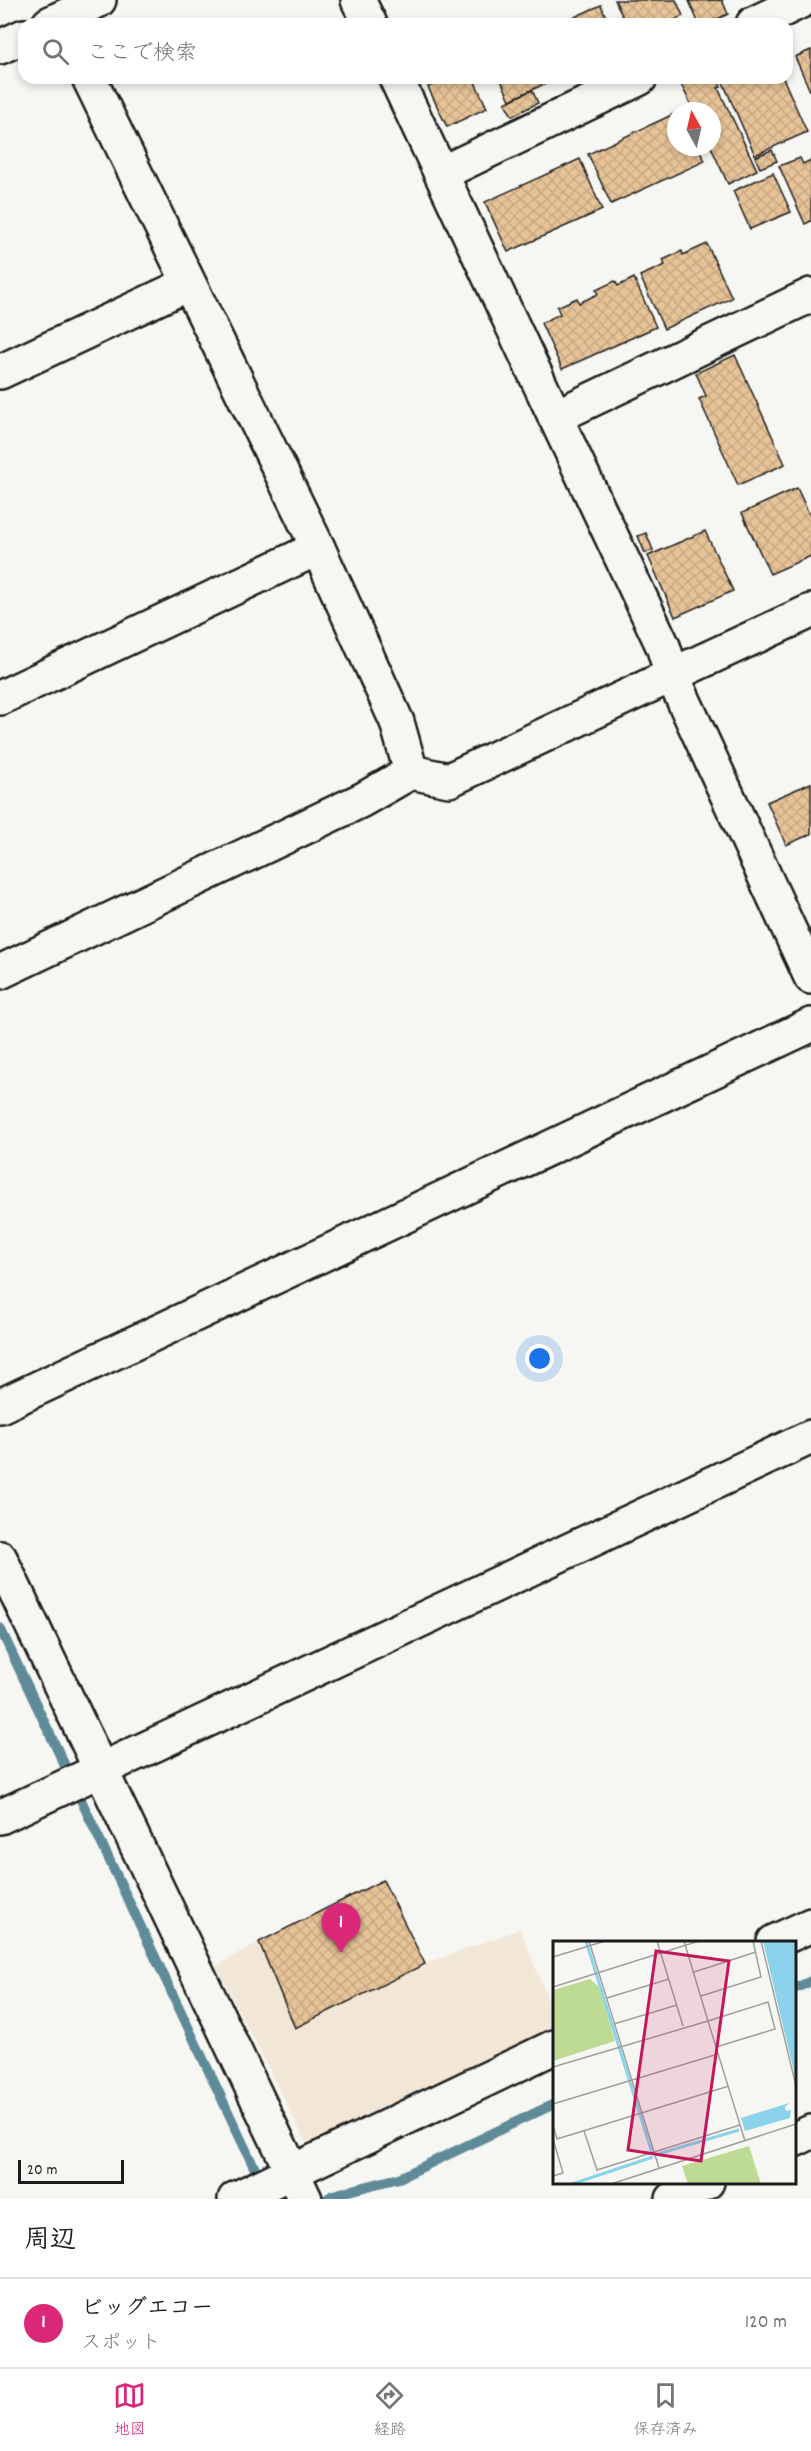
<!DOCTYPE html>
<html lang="ja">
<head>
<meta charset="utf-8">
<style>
  body { margin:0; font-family:Dekko,"Klee One",sans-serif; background:#f2f2f2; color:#202124 }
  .compass { position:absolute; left:667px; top:102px; width:54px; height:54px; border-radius:50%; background:#fff; box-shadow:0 3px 9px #0003; rotate:352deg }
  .scale { position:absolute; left:18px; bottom:15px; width:106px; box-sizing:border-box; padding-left:6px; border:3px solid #1c1c1c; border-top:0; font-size:16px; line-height:21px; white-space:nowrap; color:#1c1c1c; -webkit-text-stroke:4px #f6f6f2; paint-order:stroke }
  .you { position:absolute; left:540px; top:1359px; width:21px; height:21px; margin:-15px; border:4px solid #fff; border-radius:50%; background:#1a73e8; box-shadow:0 0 0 9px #1a73e833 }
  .badge { display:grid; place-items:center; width:39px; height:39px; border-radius:50%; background:#db2777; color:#fff; font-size:20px; font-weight:700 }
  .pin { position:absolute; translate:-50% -50px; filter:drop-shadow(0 2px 3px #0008) }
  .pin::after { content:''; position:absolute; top:32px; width:21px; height:18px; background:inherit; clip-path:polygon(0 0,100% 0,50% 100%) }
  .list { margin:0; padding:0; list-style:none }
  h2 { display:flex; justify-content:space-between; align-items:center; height:78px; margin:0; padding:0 24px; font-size:26px }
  h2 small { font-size:20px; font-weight:400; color:#757577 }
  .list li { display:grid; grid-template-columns:39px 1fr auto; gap:18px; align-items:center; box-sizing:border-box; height:90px; padding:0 24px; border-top:2px solid #e0e0e0 }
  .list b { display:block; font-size:22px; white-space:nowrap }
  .list p { margin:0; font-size:20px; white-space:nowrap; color:#757577 }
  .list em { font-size:20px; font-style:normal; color:#757577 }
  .icon { flex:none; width:33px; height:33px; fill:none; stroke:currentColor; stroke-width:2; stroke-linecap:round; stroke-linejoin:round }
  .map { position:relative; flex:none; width:811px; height:2199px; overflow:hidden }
  .search { position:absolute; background:#fff; box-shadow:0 3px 9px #0003; left:18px; right:18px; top:18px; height:66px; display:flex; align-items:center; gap:15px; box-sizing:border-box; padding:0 21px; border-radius:18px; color:#757577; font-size:22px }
  .sheet { height:168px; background:#fff }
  nav { display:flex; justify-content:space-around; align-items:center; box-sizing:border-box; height:84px; border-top:2px solid #e0e0e0; background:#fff; font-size:16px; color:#757577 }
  nav a { display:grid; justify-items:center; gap:3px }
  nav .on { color:#db2777 }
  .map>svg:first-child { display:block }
  .built { fill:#f2e7d7 }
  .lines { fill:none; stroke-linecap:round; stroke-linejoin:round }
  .stream { stroke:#5e8a98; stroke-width:10 }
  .building { fill:url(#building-cross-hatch); stroke:#1c1c1c; stroke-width:1.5 }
  .minor-casing { stroke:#1c1c1c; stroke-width:38 }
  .minor { stroke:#f6f6f2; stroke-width:33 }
  .inset-river { fill:none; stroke:#8ad3ea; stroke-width:3 }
  .inset-road { fill:none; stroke:#9f9f9c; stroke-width:1.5 }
  .view { fill:#c2185b; fill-opacity:0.15; stroke:#c2185b; stroke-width:3 }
  .inset-edge { fill:none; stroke:#1c1c1c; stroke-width:3 }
</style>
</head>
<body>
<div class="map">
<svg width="811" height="2199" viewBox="0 0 811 2199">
  <defs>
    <pattern id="building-cross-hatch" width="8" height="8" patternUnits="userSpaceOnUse" patternTransform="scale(1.5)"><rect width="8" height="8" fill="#e7c398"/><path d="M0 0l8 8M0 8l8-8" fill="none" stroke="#c6a782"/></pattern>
  </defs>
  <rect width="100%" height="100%" fill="#f6f6f2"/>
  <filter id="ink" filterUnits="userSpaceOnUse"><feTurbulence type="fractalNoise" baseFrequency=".0167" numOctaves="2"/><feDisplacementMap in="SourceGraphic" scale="12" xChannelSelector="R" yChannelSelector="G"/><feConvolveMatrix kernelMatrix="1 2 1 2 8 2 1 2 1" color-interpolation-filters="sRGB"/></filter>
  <g filter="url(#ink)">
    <!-- built -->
    <polygon class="built" points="383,1880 425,1964 520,1929 554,2013 554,2034 308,2146 216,1966 259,1942"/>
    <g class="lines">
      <!-- stream -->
      <g class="stream">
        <polyline points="0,1628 262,2184"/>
        <polyline points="794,1989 811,1981"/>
        <polyline points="327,2199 333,2195 399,2178 554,2104"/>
      </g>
    </g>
    <!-- building -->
    <g class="building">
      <polygon points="615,0 676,0 683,16 667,24 626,24"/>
      <polygon points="722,0 728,14 706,24 699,24 689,1"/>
      <polygon points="601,5 609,24 559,24"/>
      <polygon points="811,50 811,93 795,57"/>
      <polygon points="448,78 473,78 487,108 447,127 428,87"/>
      <polygon points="500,78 557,78 510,100"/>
      <polygon points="682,78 717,78 721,87 718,88 757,170 728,184 711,147 712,111 694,111 679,80"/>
      <polygon points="721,78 783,78 807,132 755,155"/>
      <polygon points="532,90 538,103 512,116 505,103"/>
      <polygon points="676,113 676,147 698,147 705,161 611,204 588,154"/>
      <polygon points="772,150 777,161 760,168 755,157"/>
      <polygon points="800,158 803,164 811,160 811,221 805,224 779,166"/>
      <polygon points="580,159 602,210 508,252 485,202"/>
      <polygon points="773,173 791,212 750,229 733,191"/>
      <polygon points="707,244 732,298 664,329 640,276 665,265 663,260 682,251 683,255"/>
      <polygon points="634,278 656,327 562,369 541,323 560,314 557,307 577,298 579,303 598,294 596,290 615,281 618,286"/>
      <polygon points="735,355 785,464 738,485 699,399 706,396 696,373"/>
      <polygon points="797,488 811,518 811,556 770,574 742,513"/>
      <polygon points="705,531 733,591 675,617 648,556"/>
      <polygon points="646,533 653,550 645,553 638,536"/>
      <polygon points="811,783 811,834 786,845 767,802"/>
      <polygon points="383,1880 425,1964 295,2028 259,1942"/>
    </g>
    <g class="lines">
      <!-- minor casing -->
      <g class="minor-casing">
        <g id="minor">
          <polyline points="358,0 370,24"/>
          <polyline points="49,24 99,0"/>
          <polyline points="753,24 803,0"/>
          <polyline points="0,47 24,36"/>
          <polyline points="89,78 318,548 397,722 411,772"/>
          <polyline points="396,78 663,646 672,675 811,611"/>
          <polyline points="442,173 640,78"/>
          <polyline points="0,372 188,284"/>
          <polyline points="555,417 811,295"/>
          <polyline points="0,698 318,548"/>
          <polyline points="0,972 362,800 411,772 449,780 672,675 811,977"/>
          <polyline points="0,1406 811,1025"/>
          <polyline points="0,1558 305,2199"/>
          <polyline points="0,1817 811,1437"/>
          <polyline points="774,1942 811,1925"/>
          <polyline points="794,2140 811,2132"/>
          <polyline points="235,2199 554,2047"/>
          <polyline points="673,2199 707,2182"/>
        </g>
      </g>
      <!-- minor -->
      <use href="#minor" class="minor"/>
    </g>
  </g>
  <!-- overview -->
  <g transform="translate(553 1941)">
    <rect width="243" height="243" fill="#f6f6f2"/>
    <path d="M37 38 46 46 62 100 0 120V49ZM196 205 208 243H135L129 225Z" fill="#bddb93"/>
    <path d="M210 0H243V139L226 68ZM236 162 232 166 233 170 238 169 237 177 192 190 188 177Z" fill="#8ad3ea"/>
    <path class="inset-river" d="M33 0 99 212M105 213 186 189M19 243 100 216"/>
    <path class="inset-road" d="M36 0 106 227M104 0 130 85M131 0 155 80 215 61 222 88 163 106M208 0 243 145M0 16 52 0M141 31 203 11M0 46 146 0M148 55 208 36 200 0M54 57 116 38M61 83 124 64M0 126 155 80 192 200M0 163 165 113M0 184 4 198 176 145M31 190 44 229 187 184M0 198 10 232 0 235M58 243 243 183"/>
    <path class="view" d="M103 10 176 20 148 220 75 209Z"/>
    <rect width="243" height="243" class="inset-edge"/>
  </g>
</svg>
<svg class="compass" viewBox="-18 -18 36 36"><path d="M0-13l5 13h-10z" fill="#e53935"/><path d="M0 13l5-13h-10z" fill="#757577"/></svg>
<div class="scale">20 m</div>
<div class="you"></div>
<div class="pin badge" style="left:341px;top:1953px">1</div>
<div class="search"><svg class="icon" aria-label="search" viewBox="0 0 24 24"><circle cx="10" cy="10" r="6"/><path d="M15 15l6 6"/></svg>ここで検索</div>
</div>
<section class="sheet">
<h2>周辺<small></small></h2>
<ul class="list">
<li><span class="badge">1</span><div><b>ビッグエコー</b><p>スポット</p></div><em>120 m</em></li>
</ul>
</section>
<nav>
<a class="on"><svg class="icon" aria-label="map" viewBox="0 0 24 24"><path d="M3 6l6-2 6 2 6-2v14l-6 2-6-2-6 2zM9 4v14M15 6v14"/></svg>地図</a>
<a><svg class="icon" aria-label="directions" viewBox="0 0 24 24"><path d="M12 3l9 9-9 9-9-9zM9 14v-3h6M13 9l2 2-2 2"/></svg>経路</a>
<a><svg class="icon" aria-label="saved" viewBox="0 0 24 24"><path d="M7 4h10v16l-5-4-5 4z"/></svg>保存済み</a>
</nav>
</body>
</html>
